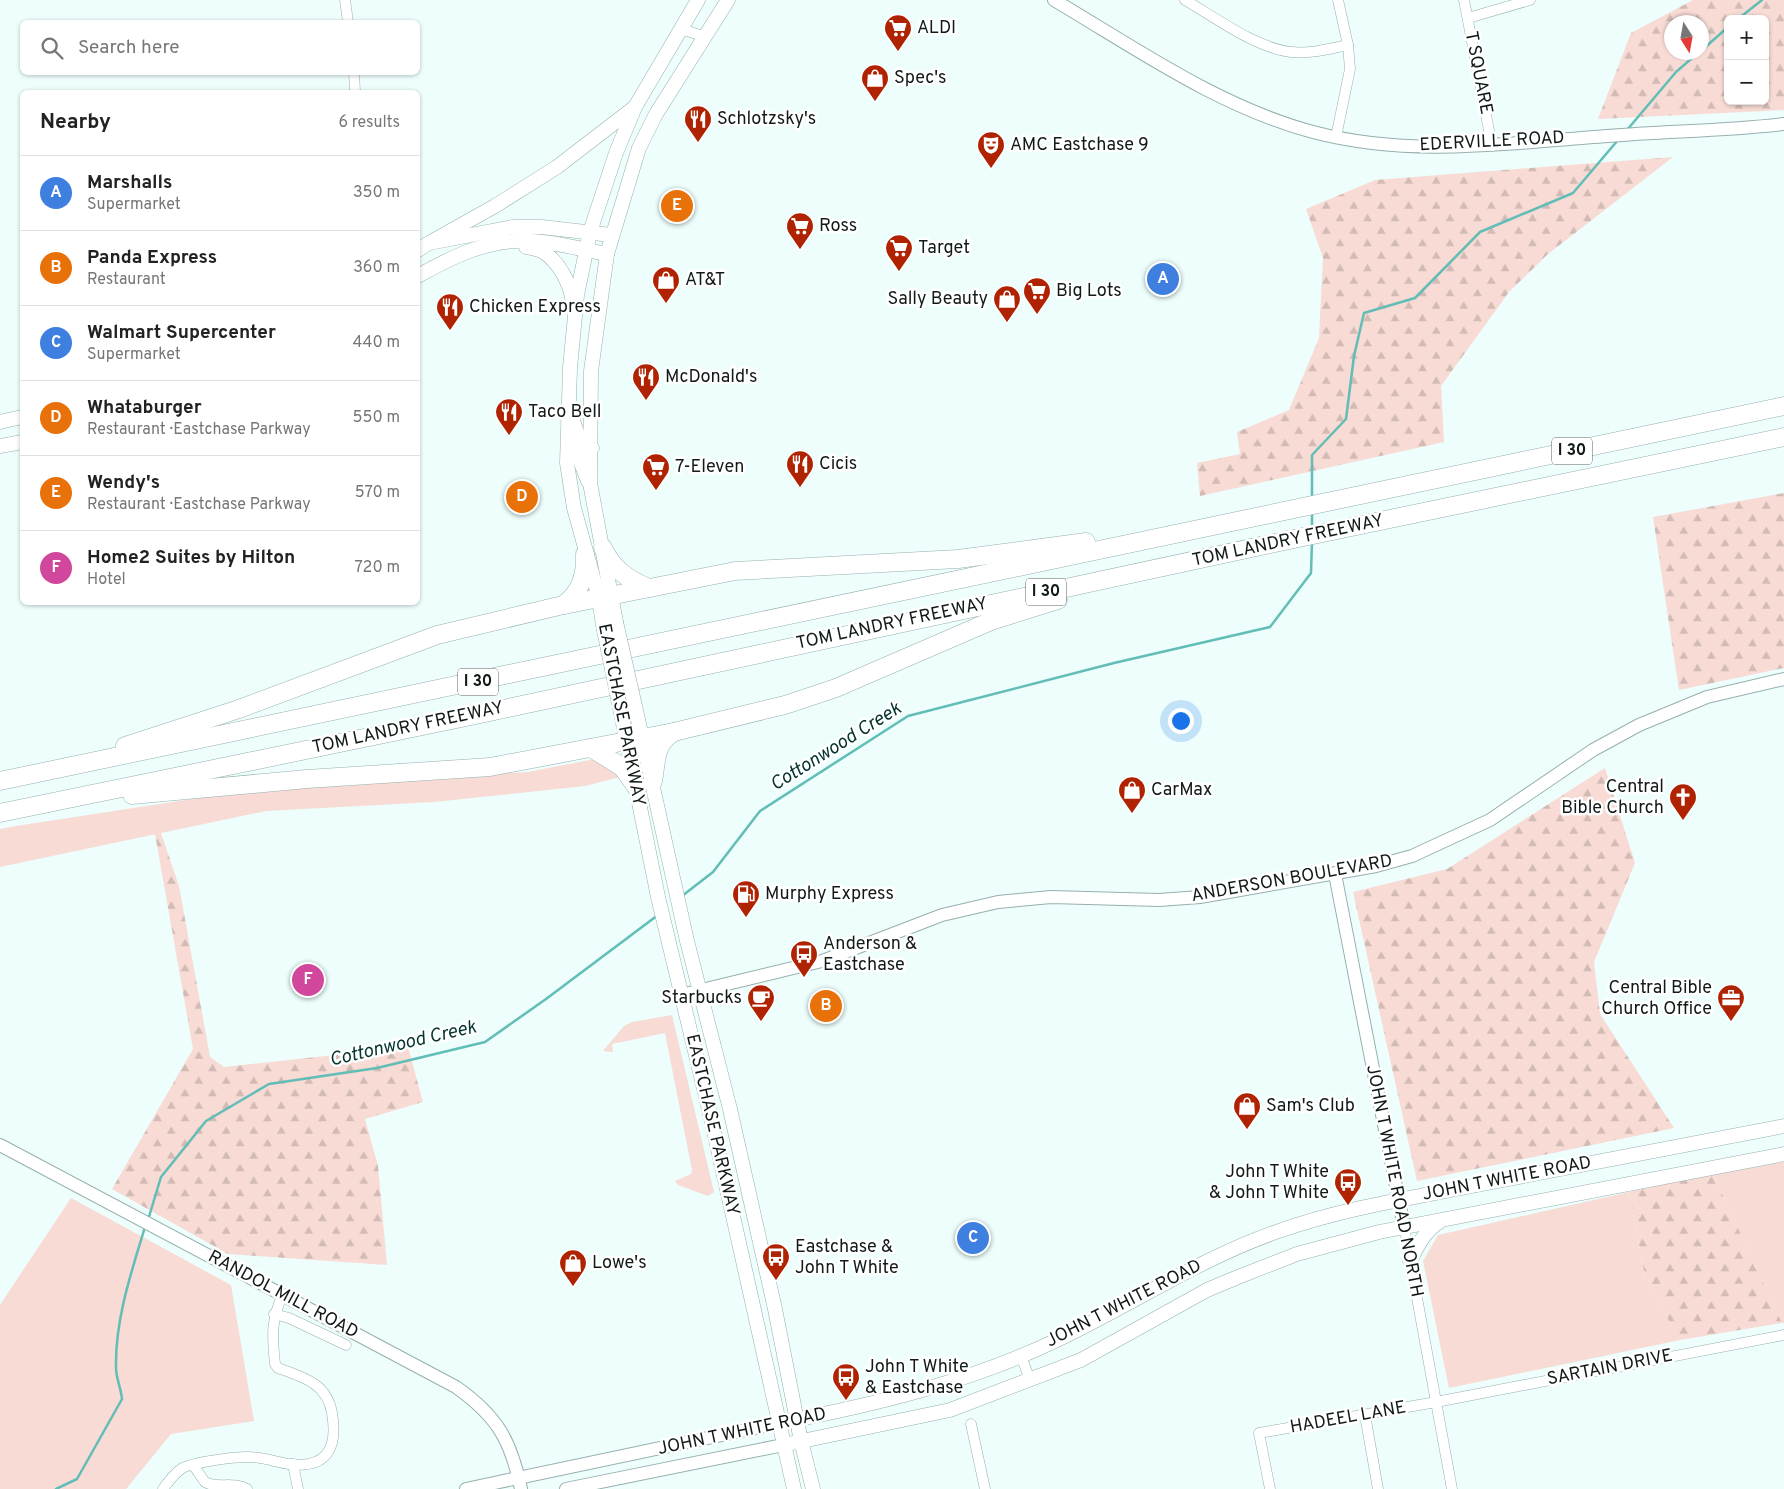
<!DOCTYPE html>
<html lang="en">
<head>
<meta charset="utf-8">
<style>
  body { margin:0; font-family:Overpass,sans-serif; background:#f2f2f2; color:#222 }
  .controls { position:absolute; right:15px; top:15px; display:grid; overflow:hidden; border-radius:8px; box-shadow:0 1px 4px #0004 }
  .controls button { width:45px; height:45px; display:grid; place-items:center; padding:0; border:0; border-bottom:1px solid #e0e0e0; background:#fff; color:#222; font:25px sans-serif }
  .compass { position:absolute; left:1664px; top:15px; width:45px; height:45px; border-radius:50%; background:#fff; box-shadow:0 1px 4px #0004; rotate:169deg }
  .you { position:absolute; left:1180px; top:720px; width:18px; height:18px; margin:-12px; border:4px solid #fff; border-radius:50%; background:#1a73e8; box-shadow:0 0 0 8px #1a73e833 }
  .badge { display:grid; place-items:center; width:32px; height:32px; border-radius:50%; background:#0f766e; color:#fff; font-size:16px; font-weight:700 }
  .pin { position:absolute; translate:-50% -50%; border:2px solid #fff; box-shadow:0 1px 5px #0006 }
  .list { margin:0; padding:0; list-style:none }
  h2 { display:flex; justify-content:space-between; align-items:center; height:65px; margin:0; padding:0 20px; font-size:21px }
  h2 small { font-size:16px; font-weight:400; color:#767676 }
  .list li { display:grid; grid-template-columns:32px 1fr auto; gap:15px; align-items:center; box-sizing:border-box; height:75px; padding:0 20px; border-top:1px solid #e0e0e0 }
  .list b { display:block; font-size:19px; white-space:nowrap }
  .list p { margin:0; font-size:16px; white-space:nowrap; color:#767676 }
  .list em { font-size:16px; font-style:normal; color:#767676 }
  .icon { flex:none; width:28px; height:28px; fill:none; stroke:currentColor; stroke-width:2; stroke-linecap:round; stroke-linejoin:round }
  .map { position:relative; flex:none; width:1784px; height:1489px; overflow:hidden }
  .search { position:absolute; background:#fff; box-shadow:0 1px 4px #0004; left:20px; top:20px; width:400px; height:55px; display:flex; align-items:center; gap:12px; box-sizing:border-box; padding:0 18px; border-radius:8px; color:#767676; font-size:19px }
  .panel { position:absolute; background:#fff; box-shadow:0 1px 4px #0004; left:20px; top:90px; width:400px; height:515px; border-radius:8px }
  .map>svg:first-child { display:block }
  .green { fill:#f7dbd4 }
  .forest { fill:url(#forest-firs); fill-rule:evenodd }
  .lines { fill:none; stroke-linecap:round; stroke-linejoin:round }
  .stream { stroke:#61bdb6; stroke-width:2.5 }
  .minor-casing { stroke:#95b0ae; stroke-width:11 }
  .tertiary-casing { stroke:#95b0ae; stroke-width:14 }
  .secondary-casing { stroke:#95b0ae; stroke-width:15 }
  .motorway-casing { stroke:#95b0ae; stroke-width:19 }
  .minor { stroke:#fff; stroke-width:10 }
  .tertiary { stroke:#fff; stroke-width:12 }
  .secondary { stroke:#fff; stroke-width:14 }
  .motorway { stroke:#fff; stroke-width:18 }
  .secondary-bridge-casing { stroke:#95b0ae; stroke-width:15; stroke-linecap:butt }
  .secondary-bridge { stroke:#fff; stroke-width:14 }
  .labels { text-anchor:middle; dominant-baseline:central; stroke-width:5; stroke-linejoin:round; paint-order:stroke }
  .shield { fill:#fff; stroke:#585f5e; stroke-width:1 }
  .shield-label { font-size:16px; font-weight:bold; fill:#101a19 }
  .poi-label { font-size:18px; fill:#101a19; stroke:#fff; text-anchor:start }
  .street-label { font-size:18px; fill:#101a19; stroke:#fff }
  .water-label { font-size:19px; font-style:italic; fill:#053431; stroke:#fff }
</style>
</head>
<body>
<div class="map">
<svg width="1784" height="1489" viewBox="0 0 1784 1489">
  <defs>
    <pattern id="forest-firs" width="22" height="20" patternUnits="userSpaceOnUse" patternTransform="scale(1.25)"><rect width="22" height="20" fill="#f7dbd4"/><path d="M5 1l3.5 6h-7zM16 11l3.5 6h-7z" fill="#d3bbb5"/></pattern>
  </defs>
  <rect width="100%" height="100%" fill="#edfefc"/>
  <!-- green -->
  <g class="green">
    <polygon points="595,759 624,776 585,786 434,802 266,811 0,867 0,829 16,826 284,785 528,772"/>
    <polygon points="672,1015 714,1192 708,1196 678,1185 675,1181 691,1174 692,1170 665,1033 612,1044 613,1052 603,1051 624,1026 632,1022"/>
    <polygon points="1784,1162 1784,1323 1782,1323 1713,1174"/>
    <polygon points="1629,1192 1646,1281 1680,1340 1449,1388 1423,1261 1438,1235"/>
    <polygon points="71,1198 231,1285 254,1421 171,1434 126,1489 0,1489 0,1305"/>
  </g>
  <!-- forest -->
  <g class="forest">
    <path d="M1693 0H1784V110L1598 119 1631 33ZM1728 19H1765V101H1728ZM1702 22V52H1672V22Z"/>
    <polygon points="1673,157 1548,254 1509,292 1441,386 1444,442 1200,496 1197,463 1240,454 1237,432 1289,410 1319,338 1323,258 1306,209 1375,180"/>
    <polygon points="1784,493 1784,668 1679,690 1653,517"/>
    <polygon points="1605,768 1635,863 1594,962 1600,1014 1674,1128 1417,1181 1353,892 1447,869"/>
    <polygon points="161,833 179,886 210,1057 224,1067 408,1047 423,1102 365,1119 378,1166 387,1265 228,1254 112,1189 193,1049 155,834"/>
    <polygon points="1713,1174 1782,1323 1680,1340 1646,1281 1629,1192"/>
  </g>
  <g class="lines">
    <!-- stream -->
    <g class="stream">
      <polyline points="1738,19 1762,0"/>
      <polyline points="1702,50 1728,27"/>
      <polyline points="1627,130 1676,72 1699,52"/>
      <polyline points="1312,499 1312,455 1346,419 1354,356 1364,313 1415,298 1480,232 1573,193 1618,140"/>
      <polyline points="1312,529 1312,512"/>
      <polyline points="682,896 713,872 760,811 908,716 1114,663 1270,627 1311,573 1312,542"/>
      <polyline points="148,1220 161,1177 206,1121 269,1084 377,1068 485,1042 546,999 658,915"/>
      <path d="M56 1489 77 1479 122 1399C121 1388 116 1378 116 1368 115 1320 131 1273 145 1227"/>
    </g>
    <!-- minor casing -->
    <g class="minor-casing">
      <g id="minor">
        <polyline points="345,0 348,22"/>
        <path d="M1185 0C1216 18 1256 48 1291 52 1311 54 1329 49 1348 45"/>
        <polyline points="1464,0 1492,146"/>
        <polyline points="1468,18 1530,0"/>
        <polyline points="681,29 706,37"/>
        <polyline points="354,72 355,92"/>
        <polyline points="1336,137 1350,69 1348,45 1338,0"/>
        <polyline points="1404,1227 1452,1489"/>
        <polyline points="274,1314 289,1318 346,1345"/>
        <polyline points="1021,1356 1030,1380"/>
        <polyline points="1365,1415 1378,1489"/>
        <polyline points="971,1424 985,1489"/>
        <polyline points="293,1464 298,1489"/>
        <path d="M193 1465C197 1470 201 1477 205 1482 216 1489 234 1481 247 1489"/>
        <path d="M163 1489C168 1482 174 1474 181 1469 192 1462 234 1457 248 1457 262 1457 276 1462 289 1464 327 1469 338 1448 332 1413 327 1383 303 1377 278 1368L275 1364C272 1336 271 1320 283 1294"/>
        <polyline points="1270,1489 1259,1433 1436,1402 1784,1335"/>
      </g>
    </g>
    <!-- tertiary casing -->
    <g class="tertiary-casing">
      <g id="tertiary">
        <path d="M1054 0C1137 49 1219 107 1313 132 1411 158 1509 143 1608 136 1666 131 1725 131 1784 124"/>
        <polyline points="1335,874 1404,1227"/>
        <polyline points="681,995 822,961 942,915 998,902 1051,897 1159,900 1200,897 1376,866 1412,856 1490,820 1593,750 1639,725 1707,697 1784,679"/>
        <path d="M0 1145 456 1387C497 1416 511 1440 521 1489"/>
        <polyline points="466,1489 779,1423"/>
        <polyline points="566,1489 783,1445"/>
      </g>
    </g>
    <!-- secondary casing -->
    <g class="secondary-casing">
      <g id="secondary">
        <polyline points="429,243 495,206 557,167 635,107"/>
        <path d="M526 247C531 248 537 249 542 251 559 261 572 286 573 305"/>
        <polyline points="418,250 429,243 513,227 542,227 611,235"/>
        <path d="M418 276C448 259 480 243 515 241 546 239 578 249 607 254"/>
        <polyline points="571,415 581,444 592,448"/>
        <polyline points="0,422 22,417"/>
        <polyline points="0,446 22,442"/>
        <polyline points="568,450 578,455 588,481"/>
        <polyline points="616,622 590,483 591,371 607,254 639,148 656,114 728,0"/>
        <polyline points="603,625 599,598 574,508 567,463 570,368 577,295 590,232 616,153 635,107 698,0"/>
        <polyline points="635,706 687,941 730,1109 775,1309 801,1441 813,1489"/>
        <polyline points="620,708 658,897 712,1122 794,1489"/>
        <path d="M1410 1261C1418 1245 1424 1232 1439 1222"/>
        <path d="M779 1423C873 1405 970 1382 1057 1340 1131 1305 1199 1259 1276 1232 1340 1209 1410 1198 1477 1185 1579 1165 1681 1145 1784 1126"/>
        <polyline points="783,1445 950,1410 1081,1360 1207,1290 1238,1277 1297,1254 1379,1232 1784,1154"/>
      </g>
    </g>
    <!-- motorway casing -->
    <g class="motorway-casing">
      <g id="motorway">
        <path d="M603 548C613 569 627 579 649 588"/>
        <path d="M563 605C581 593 586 575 585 554"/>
        <polyline points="125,746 239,709 437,635 559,606 735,571 958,559 1086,542"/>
        <polyline points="591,748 622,767 637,788"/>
        <polyline points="0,781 1784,406"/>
        <path d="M653 781C657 760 654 744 674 732"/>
        <polyline points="132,795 307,779 490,767 674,732 785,705 836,688 991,621 1058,600"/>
        <polyline points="0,813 471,716 1284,541 1784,437"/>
      </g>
    </g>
    <!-- minor -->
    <use href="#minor" class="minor"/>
    <!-- tertiary -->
    <use href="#tertiary" class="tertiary"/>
    <!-- secondary -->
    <use href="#secondary" class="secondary"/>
    <!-- motorway -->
    <use href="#motorway" class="motorway"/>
    <!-- secondary-bridge casing -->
    <g class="secondary-bridge-casing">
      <g id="secondary-bridge">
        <polyline points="616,622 635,706"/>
        <polyline points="603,625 620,708"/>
      </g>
    </g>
    <!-- secondary-bridge -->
    <use href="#secondary-bridge" class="secondary-bridge"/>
  </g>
  <!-- icons -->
  <defs>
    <g id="supermarket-pin" transform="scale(1.4375)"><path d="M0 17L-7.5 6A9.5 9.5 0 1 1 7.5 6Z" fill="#b02302" stroke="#fff"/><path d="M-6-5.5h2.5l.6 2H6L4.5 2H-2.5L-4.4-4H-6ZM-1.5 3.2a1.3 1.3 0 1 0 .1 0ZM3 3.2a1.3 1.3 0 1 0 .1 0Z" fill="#fff"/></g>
    <g id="shop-pin" transform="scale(1.4375)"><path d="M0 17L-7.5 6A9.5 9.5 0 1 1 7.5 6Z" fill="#b02302" stroke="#fff"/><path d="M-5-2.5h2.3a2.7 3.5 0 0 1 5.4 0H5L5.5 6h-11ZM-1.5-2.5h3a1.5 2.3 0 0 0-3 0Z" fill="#fff"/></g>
    <g id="restaurant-pin" transform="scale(1.4375)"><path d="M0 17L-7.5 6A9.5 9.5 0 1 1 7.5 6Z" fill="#b02302" stroke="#fff"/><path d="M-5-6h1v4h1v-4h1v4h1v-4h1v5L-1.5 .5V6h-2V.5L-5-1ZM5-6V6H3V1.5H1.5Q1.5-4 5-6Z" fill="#fff"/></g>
    <g id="theatre-pin" transform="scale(1.4375)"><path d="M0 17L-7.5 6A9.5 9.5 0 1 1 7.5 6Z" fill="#b02302" stroke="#fff"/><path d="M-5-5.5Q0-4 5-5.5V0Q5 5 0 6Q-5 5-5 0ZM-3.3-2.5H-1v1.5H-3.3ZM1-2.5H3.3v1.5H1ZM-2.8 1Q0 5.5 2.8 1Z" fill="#fff"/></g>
    <g id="church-pin" transform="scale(1.4375)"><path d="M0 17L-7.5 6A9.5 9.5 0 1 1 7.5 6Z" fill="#b02302" stroke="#fff"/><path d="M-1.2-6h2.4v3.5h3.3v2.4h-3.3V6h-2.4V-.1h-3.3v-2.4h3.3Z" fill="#fff"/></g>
    <g id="fuel-pin" transform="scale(1.4375)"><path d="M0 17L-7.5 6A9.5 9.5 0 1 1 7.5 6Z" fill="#b02302" stroke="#fff"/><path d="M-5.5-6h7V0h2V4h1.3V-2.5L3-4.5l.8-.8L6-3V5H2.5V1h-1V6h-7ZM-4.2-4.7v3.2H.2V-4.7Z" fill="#fff"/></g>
    <g id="bus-pin" transform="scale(1.4375)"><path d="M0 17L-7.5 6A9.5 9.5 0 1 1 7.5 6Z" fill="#b02302" stroke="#fff"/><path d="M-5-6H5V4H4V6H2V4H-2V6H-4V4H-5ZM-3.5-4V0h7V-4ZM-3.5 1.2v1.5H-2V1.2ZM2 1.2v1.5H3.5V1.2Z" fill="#fff"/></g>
    <g id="cafe-pin" transform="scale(1.4375)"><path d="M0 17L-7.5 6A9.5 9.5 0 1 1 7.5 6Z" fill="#b02302" stroke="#fff"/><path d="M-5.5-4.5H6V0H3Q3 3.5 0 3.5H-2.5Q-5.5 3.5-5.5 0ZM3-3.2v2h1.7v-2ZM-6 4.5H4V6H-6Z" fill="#fff"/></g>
    <g id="office-pin" transform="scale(1.4375)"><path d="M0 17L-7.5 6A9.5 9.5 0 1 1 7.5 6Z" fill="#b02302" stroke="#fff"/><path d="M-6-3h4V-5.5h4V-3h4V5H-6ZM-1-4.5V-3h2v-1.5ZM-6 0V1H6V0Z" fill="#fff"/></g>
  </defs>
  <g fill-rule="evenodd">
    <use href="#supermarket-pin" x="898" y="28"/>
    <use href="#shop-pin" x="875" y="78"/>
    <use href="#restaurant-pin" x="698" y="119"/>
    <use href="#theatre-pin" x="991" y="145"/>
    <use href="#supermarket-pin" x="800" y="226"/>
    <use href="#supermarket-pin" x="899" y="248"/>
    <use href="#shop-pin" x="666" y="280"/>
    <use href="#supermarket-pin" x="1037" y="291"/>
    <use href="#shop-pin" x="1007" y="299"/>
    <use href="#restaurant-pin" x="450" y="307"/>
    <use href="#restaurant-pin" x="646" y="377"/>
    <use href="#restaurant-pin" x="509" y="412"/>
    <use href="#restaurant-pin" x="800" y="464"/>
    <use href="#supermarket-pin" x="656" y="467"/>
    <use href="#shop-pin" x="1132" y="790"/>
    <use href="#church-pin" x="1683" y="797"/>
    <use href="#fuel-pin" x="746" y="894"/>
    <use href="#bus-pin" x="804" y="954"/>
    <use href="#cafe-pin" x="761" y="998"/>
    <use href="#office-pin" x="1731" y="998"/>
    <use href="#shop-pin" x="1247" y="1106"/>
    <use href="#bus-pin" x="1348" y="1182"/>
    <use href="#bus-pin" x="776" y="1257"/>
    <use href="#shop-pin" x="573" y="1263"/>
    <use href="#bus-pin" x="846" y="1377"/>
  </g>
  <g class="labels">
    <!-- shield labels -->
    <g class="shield">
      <rect x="1552" y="437.5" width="40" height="27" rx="4"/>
      <rect x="1026" y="578.5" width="40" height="27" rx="4"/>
      <rect x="458" y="668.5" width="40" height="27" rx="4"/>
    </g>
    <g class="shield-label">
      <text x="1572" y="451">I 30</text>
      <text x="1046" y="592">I 30</text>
      <text x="478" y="682">I 30</text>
    </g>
    <!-- poi labels -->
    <g class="poi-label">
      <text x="917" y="28">ALDI</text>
      <text x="894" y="78">Spec's</text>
      <text x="717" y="119">Schlotzsky's</text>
      <text x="1010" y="145">AMC Eastchase 9</text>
      <text x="819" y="226">Ross</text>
      <text x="918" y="248">Target</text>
      <text x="685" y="280">AT&amp;T</text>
      <text x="1056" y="291">Big Lots</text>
      <text x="988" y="299" text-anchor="end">Sally Beauty</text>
      <text x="469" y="307">Chicken Express</text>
      <text x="665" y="377">McDonald's</text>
      <text x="528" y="412">Taco Bell</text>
      <text x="819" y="464">Cicis</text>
      <text x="675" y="467">7-Eleven</text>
      <text x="1664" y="787" text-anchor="end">Central<tspan x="1664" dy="21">Bible Church</tspan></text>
      <text x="1151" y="790">CarMax</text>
      <text x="765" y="894">Murphy Express</text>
      <text x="823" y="944">Anderson &amp;<tspan x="823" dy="21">Eastchase</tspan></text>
      <text x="1712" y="988" text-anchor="end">Central Bible<tspan x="1712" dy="21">Church Office</tspan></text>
      <text x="742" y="998" text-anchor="end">Starbucks</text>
      <text x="1266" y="1106">Sam's Club</text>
      <text x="1329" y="1172" text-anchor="end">John T White<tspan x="1329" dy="21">&amp; John T White</tspan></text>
      <text x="795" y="1247">Eastchase &amp;<tspan x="795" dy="21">John T White</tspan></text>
      <text x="592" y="1263">Lowe's</text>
      <text x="865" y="1367">John T White<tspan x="865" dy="21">&amp; Eastchase</tspan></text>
    </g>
    <!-- street labels -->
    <g class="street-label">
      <text transform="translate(1478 73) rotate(79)">T SQUARE</text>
      <text transform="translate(1492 142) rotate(-3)">EDERVILLE ROAD</text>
      <text transform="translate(1288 541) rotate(-12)">TOM LANDRY FREEWAY</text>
      <text transform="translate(892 624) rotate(-12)">TOM LANDRY FREEWAY</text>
      <text transform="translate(621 715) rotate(79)">EASTCHASE PARKWAY</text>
      <text transform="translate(408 728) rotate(-12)">TOM LANDRY FREEWAY</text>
      <text transform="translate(1292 879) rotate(-10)">ANDERSON BOULEVARD</text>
      <text transform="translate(712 1125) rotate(77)">EASTCHASE PARKWAY</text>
      <text transform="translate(1507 1179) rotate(-11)">JOHN T WHITE ROAD</text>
      <text transform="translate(1394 1181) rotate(79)">JOHN T WHITE ROAD NORTH</text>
      <text transform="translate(283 1295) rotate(28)">RANDOL MILL ROAD</text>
      <text transform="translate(1124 1304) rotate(-27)">JOHN T WHITE ROAD</text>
      <text transform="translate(1610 1368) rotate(-11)">SARTAIN DRIVE</text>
      <text transform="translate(1348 1418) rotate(-10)">HADEEL LANE</text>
      <text transform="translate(742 1432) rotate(-12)">JOHN T WHITE ROAD</text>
    </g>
    <!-- water labels -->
    <g class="water-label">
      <text transform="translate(836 747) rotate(-32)">Cottonwood Creek</text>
      <text transform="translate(403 1044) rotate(-13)">Cottonwood Creek</text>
    </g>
  </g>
</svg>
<div class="controls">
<button>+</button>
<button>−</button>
</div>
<svg class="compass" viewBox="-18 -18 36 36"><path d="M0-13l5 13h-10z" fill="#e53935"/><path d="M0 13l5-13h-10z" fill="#767676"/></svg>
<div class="you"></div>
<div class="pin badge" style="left:1163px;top:279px;background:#3f7fe0">A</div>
<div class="pin badge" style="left:826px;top:1006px;background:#e8710a">B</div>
<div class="pin badge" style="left:973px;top:1238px;background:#3f7fe0">C</div>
<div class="pin badge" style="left:522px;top:497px;background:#e8710a">D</div>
<div class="pin badge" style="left:677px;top:206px;background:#e8710a">E</div>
<div class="pin badge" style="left:308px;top:980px;background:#d1479c">F</div>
<div class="search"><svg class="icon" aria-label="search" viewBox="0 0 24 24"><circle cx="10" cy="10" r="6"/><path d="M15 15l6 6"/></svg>Search here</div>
<section class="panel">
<h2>Nearby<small>6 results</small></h2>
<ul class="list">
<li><span class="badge" style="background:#3f7fe0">A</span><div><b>Marshalls</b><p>Supermarket</p></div><em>350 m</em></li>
<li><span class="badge" style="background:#e8710a">B</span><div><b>Panda Express</b><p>Restaurant</p></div><em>360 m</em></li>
<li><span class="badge" style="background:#3f7fe0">C</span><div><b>Walmart Supercenter</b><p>Supermarket</p></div><em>440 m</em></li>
<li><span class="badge" style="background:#e8710a">D</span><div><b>Whataburger</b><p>Restaurant · Eastchase Parkway</p></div><em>550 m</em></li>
<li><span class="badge" style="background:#e8710a">E</span><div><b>Wendy's</b><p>Restaurant · Eastchase Parkway</p></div><em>570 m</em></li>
<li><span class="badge" style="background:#d1479c">F</span><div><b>Home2 Suites by Hilton</b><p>Hotel</p></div><em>720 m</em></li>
</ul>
</section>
</div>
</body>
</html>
